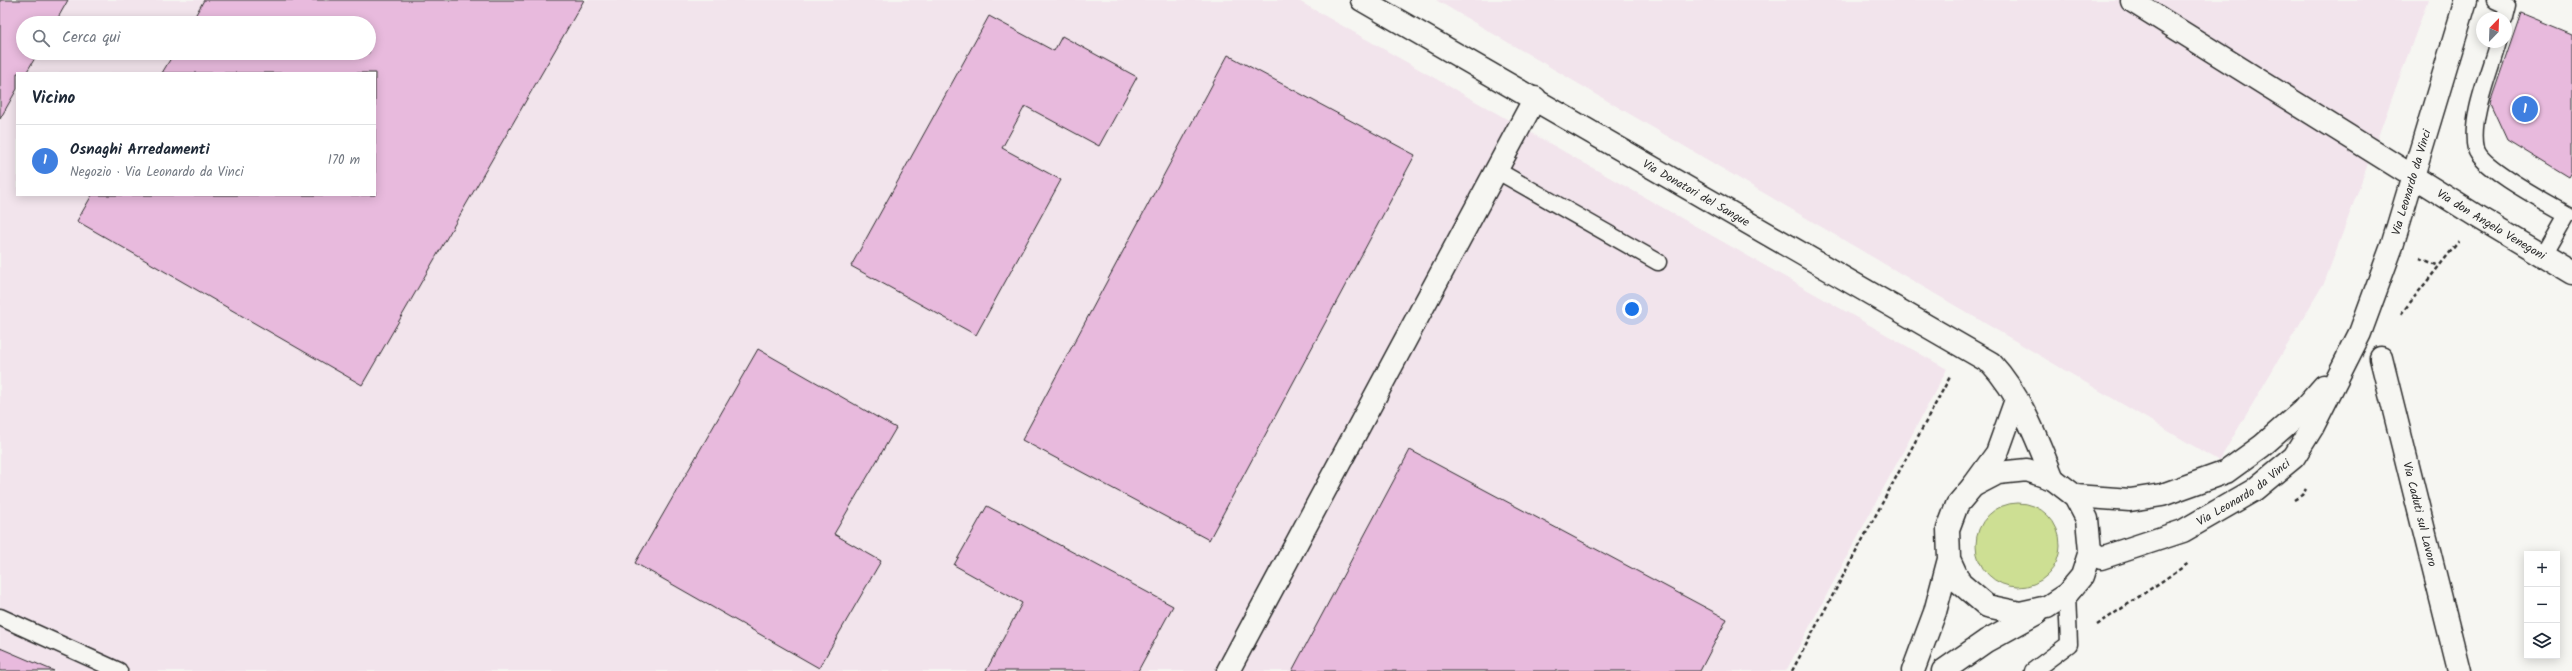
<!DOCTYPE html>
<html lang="it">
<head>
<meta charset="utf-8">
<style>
  body { margin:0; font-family:Kalam,sans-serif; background:#f6f6f7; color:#1f2937 }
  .controls { position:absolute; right:12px; bottom:12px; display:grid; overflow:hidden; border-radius:0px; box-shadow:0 2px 10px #0003 }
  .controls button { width:36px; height:36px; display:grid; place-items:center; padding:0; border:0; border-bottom:1px solid #e0e1e3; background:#fff; color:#1f2937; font:20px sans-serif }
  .compass { position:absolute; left:2476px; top:12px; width:36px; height:36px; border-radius:50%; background:#fff; box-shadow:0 2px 10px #0003; rotate:23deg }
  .you { position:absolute; left:1632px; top:309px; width:14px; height:14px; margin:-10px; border:3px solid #fff; border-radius:50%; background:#1a73e8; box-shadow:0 0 0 6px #1a73e833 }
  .badge { display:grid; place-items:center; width:26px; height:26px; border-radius:50%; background:#d1495b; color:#fff; font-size:13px; font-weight:700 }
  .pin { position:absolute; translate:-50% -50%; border:2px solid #fff; box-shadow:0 1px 4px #0006 }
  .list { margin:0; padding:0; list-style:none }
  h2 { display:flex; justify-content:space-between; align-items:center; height:52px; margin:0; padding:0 16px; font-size:17px }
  h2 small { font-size:13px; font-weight:400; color:#747a83 }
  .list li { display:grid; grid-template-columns:26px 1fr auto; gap:12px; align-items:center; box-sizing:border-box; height:72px; padding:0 16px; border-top:1px solid #e0e1e3 }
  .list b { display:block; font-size:15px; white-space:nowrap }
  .list p { margin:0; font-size:13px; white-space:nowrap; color:#747a83 }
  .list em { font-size:13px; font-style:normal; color:#747a83 }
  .icon { flex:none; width:22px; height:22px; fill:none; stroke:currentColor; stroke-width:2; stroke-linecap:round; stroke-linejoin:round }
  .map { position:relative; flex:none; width:2572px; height:671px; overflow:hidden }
  .search { position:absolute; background:#fff; box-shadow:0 2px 10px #0003; left:16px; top:16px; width:360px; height:44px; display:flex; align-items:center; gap:10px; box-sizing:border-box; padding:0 14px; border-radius:22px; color:#747a83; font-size:15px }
  .panel { position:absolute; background:#fff; box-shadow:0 2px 10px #0003; left:16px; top:72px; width:360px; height:124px; border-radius:0px }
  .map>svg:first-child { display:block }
  .built { fill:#f2e4ec; fill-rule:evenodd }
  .green { fill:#cddf93; stroke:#7c855f }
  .building { fill:#e8badd; stroke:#2b2b2b }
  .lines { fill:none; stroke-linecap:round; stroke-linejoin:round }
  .service-casing { stroke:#2b2b2b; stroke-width:19 }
  .minor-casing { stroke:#2b2b2b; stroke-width:25 }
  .tertiary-casing { stroke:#2b2b2b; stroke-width:25 }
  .path { stroke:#2b2b2b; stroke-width:2.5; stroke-dasharray:4 3; stroke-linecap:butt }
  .service { stroke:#f6f6f2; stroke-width:16 }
  .minor { stroke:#f6f6f2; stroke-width:22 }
  .tertiary { stroke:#f6f6f2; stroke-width:22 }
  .labels { text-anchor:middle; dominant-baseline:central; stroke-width:3; stroke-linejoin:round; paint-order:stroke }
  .street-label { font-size:12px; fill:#2b2b2b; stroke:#f6f6f2 }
</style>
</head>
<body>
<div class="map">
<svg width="2572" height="671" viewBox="0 0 2572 671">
  <rect width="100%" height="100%" fill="#f6f6f2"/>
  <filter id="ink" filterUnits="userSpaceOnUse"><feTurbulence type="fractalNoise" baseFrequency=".025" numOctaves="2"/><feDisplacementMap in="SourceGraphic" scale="8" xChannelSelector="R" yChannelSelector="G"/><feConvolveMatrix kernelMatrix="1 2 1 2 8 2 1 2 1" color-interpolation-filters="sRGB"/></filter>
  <g filter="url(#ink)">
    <!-- built -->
    <g class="built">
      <path d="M0 0H1297L1947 369 1786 671H0ZM23 23H369V53H23ZM17 73H375V195H17Z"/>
      <polygon points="1436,0 2428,0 2325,281 2219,461"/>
    </g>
    <!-- green -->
    <circle class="green" cx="2018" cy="545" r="42"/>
    <!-- building -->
    <g class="building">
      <polygon points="0,0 68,0 55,23 23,23 23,53 38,53 26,73 17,73 17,89 0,119"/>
      <polygon points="204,0 584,0 362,385 77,221 92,195 375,195 375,73 162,73 174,53 369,53 369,23 191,23"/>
      <polygon points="2521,13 2572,34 2572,173 2569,178 2507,140 2490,103"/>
      <polygon points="989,16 1054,51 1062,36 1137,77 1099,146 1025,106 1002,148 1061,180 976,335 851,266"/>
      <polygon points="1228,55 1415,155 1209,540 1022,440"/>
      <polygon points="758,349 896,428 834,534 881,561 819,668 635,563"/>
      <polygon points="1410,450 1727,619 1700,671 1292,671"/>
      <polygon points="987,506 1173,606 1138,671 986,671 1022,603 954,565"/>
      <polygon points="0,648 54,671 0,671"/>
    </g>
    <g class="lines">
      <!-- service casing -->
      <g class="service-casing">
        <g id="service">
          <polyline points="2495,0 2508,6 2505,18"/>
          <path d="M2498 42C2490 71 2469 119 2476 149 2481 168 2548 203 2567 214L2543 256"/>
          <polyline points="1496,170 1658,262"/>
          <polyline points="0,617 119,671"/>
          <polyline points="2033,671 2069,644 2067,594"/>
        </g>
      </g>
      <!-- minor casing -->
      <g class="minor-casing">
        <g id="minor">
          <path id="s1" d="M1362 0 1991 363C2020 394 2037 439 2053 479"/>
          <path id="s2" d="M2132 1 2478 217 2572 273"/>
          <path id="s3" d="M2381 358 2459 671"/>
          <polyline points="1973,486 1997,453 2016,400"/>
          <polyline points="1228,671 1535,98"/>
        </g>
      </g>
      <!-- tertiary casing -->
      <g class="tertiary-casing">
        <g id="tertiary">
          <polyline points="2075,496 2130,500 2162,495 2226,472 2262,446 2302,411 2324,386"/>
          <path id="s4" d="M2090 551 2101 558 2183 531 2254 490 2294 457 2312 428 2360 333 2392 246 2466 0"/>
          <polyline points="1913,671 1935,612 1949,559 1948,529 1957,505 1973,486 1998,473 2027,470 2053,479 2075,496 2087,519 2090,551 2082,576 2067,594 2047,607 2020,613 1987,606 1960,583 1949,559"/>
          <polyline points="1943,671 1986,641 2037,613"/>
        </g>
      </g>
      <!-- path -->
      <g class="path">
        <polyline points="2420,258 2439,266"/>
        <polyline points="2401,314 2459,241"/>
        <polyline points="2294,500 2302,495 2306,489"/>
        <polyline points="2097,625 2189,563"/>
        <polyline points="1792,671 1951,375"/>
      </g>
      <!-- service -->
      <use href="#service" class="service"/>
      <!-- minor -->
      <use href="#minor" class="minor"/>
      <!-- tertiary -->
      <use href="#tertiary" class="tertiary"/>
    </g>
  </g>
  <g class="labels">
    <!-- street labels -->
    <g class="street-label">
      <text stroke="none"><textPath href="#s4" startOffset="533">Via Leonardo da Vinci</textPath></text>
      <text stroke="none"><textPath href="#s1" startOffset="386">Via Donatori del Sangue</textPath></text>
      <text stroke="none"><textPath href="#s2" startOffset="423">Via don Angelo Venegoni</textPath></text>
      <text stroke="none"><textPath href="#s4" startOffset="171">Via Leonardo da Vinci</textPath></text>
      <text stroke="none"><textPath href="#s3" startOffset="161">Via Caduti sul Lavoro</textPath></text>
    </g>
  </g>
</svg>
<div class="controls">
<button>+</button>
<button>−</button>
<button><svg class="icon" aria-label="layers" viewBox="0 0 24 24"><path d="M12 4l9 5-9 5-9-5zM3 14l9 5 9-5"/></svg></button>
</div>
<svg class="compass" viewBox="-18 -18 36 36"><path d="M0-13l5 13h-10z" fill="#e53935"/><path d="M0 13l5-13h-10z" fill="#747a83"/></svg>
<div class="you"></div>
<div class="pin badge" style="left:2525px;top:109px;background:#3f7fe0">1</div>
<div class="search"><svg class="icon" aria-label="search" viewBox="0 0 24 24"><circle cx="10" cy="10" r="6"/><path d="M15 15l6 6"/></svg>Cerca qui</div>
<section class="panel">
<h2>Vicino<small></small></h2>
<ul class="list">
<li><span class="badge" style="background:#3f7fe0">1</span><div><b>Osnaghi Arredamenti</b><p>Negozio · Via Leonardo da Vinci</p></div><em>170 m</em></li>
</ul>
</section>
</div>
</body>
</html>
